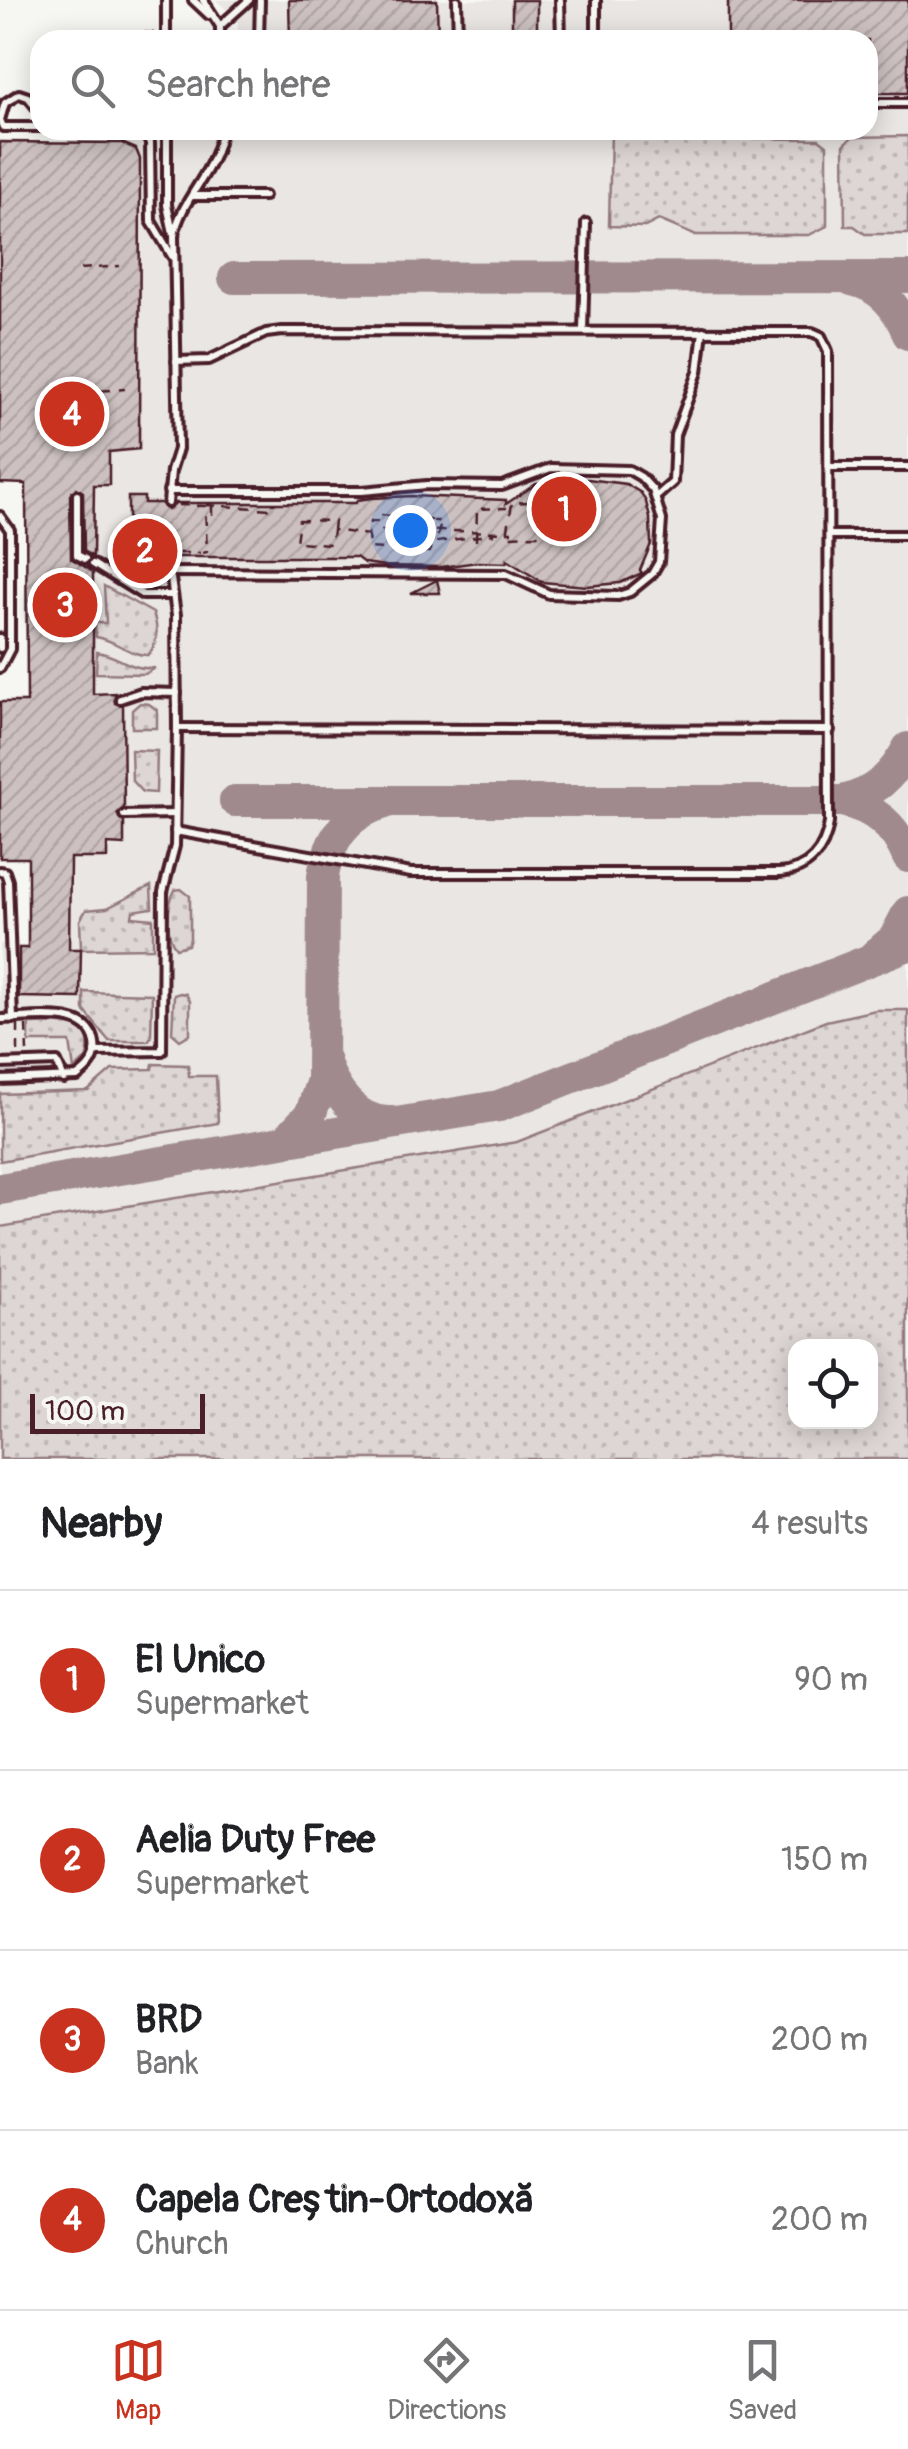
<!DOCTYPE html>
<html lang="en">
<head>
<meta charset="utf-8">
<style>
  body { margin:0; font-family:Pangolin,sans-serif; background:#f2f2f2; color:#202124 }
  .controls { position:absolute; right:30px; bottom:30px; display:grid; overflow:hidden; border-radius:20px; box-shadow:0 5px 25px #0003 }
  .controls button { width:90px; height:90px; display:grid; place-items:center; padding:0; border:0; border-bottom:2px solid #e0e0e0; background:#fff; color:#202124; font:50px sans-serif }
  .scale { position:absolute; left:30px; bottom:25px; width:175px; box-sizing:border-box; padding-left:10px; border:5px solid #4a1f2b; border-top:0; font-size:28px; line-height:35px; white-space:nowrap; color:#4a1f2b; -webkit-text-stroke:8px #f6f6f2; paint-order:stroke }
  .you { position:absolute; left:410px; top:530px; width:35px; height:35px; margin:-25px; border:8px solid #fff; border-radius:50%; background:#1a73e8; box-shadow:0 0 0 15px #1a73e833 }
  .badge { display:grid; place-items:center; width:65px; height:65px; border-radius:50%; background:#c8321e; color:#fff; font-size:32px; font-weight:700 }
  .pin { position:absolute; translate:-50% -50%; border:5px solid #fff; box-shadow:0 2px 10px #0006 }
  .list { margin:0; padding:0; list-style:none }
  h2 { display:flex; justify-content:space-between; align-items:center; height:130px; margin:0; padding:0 40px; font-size:42px }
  h2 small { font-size:32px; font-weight:400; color:#757577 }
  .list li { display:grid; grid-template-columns:65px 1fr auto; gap:30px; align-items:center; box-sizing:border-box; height:180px; padding:0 40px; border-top:2px solid #e0e0e0 }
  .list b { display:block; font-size:38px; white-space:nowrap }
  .list p { margin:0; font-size:32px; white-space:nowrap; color:#757577 }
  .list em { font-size:32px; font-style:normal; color:#757577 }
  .icon { flex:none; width:55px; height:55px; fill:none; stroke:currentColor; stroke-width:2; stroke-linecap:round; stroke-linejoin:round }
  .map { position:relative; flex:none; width:908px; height:1459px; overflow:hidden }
  .search { position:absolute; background:#fff; box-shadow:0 5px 25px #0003; left:30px; right:30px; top:30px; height:110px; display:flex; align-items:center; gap:25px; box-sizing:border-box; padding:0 35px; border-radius:30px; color:#757577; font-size:38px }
  .sheet { height:850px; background:#fff }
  nav { display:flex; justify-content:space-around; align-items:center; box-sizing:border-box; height:140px; border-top:2px solid #e0e0e0; background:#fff; font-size:28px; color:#757577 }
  nav a { display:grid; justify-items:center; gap:5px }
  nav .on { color:#c8321e }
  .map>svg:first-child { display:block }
  .built { fill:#e9e6e3; fill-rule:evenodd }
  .grass { fill:url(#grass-dots); stroke:#947a80; stroke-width:2.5; fill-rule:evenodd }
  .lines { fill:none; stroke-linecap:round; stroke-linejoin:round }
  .taxiway { stroke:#a08a8e; stroke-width:32 }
  .building { fill:url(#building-hatch); stroke:#4a1f2b; stroke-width:2.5 }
  .lane-casing { stroke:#4a1f2b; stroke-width:14 }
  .path { stroke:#4a1f2b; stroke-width:2.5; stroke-dasharray:10 8; stroke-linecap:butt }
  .lane { stroke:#f6f6f2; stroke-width:6 }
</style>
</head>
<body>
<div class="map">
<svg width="908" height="1459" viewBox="0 0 908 1459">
  <defs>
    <pattern id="grass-dots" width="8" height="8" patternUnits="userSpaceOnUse" patternTransform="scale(2.5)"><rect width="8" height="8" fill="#ddd6d5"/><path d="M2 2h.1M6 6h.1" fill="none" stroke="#bfb7b7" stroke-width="1.8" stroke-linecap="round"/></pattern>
    <pattern id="building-hatch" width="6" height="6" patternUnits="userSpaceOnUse" patternTransform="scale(2.5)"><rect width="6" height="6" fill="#ccc1c0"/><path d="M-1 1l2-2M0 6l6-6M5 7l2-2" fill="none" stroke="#b1a5a5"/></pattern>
  </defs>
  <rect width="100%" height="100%" fill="#f6f6f2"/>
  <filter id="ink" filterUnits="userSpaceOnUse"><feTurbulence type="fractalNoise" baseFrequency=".01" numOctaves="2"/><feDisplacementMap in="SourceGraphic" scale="20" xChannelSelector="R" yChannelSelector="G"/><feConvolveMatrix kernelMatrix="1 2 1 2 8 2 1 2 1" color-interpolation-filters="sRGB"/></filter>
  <g filter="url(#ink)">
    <!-- built -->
    <path class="built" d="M216 0H908V1459H0V944L28 947V859L0 858V702H27L26 485 0 481V142L122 143 134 130H868V40H238V20ZM796 1346H870V1422H796Z"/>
    <!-- grass -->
    <g class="grass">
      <polygon points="611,130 700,130 701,138 819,139 827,145 827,226 809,235 694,235 659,220 645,227 609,226"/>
      <polygon points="908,136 908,234 865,234 854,226 845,226 844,145 852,137"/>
      <path d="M104 586 153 613C158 627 159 644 148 655 130 656 114 639 96 637L95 623H106Z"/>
      <path d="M97 652C119 655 130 671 155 668L145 674 96 673Z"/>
      <polygon points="140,703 149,704 157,710 157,728 132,728 132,710"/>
      <polygon points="131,750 157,751 156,793 142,792 132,781"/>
      <polygon points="151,886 152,908 133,911 132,917 153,919 153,948 81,949 80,920 86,910 107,908"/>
      <path d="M181 889 190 896V939L188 945 176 948C165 936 167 904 175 890Z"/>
      <polygon points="84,992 152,994 151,1037 148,1041 109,1041 84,1010"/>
      <polygon points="180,993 186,994 190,1001 190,1034 180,1040 172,1033 174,995"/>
      <path d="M876 1010H908V1459H0V1227L517 1142 826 1021ZM796 1346H870V1422H796Z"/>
      <path d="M29 1024C55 1024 99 1017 86 1059L74 1070 70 1042H29Z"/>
      <polygon points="153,1064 188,1065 189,1076 216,1076 218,1123 0,1161 0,1094 88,1091 112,1070 152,1069"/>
    </g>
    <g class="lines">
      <!-- taxiway -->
      <g class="taxiway">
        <polyline points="234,278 908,277"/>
        <path d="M852 280C880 286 898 307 908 334"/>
        <path d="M235 801H842C874 794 893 776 908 748"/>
        <path d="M842 801C875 808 895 826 908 857"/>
        <polyline points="875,955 894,939 908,912"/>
        <path d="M324 1059C332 1089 356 1124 391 1122"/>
        <path d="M279 1142 286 1140 311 1113 322 1080 323 876C329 839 347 813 385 803"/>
        <polyline points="0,1189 499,1106 908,945"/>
      </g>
    </g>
    <!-- building -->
    <g class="building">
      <polygon points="289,0 437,0 438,40 290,40"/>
      <rect x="512" y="0" width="25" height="40"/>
      <polygon points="728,0 908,0 908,93 868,93 868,40 728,40"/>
      <polygon points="0,142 122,143 136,149 140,159 139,449 109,452 109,485 94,485 93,557 84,551 83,492 76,488 70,495 71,558 93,572 93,694 115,693 115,703 123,705 124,808 117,814 124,822 124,845 107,844 107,858 70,858 69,949 81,949 80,998 19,997 19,948 28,948 28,858 0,858 0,702 27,702 26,484 0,483"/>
      <polygon points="588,479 626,484 641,493 646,502 650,518 651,544 640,570 642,573 620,583 587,586 542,582 507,560 506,563 478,562 441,567 386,566 364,563 356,557 175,557 168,550 161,557 144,557 144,564 128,564 128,497 144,497 144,503 161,503 168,510 175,503 356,503 357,500 372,498 411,496 506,500 506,504 536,484"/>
      <polygon points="437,580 440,593 411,593"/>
    </g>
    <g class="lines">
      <!-- lane casing -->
      <g class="lane-casing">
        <g id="lane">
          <polyline points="166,0 166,40"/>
          <polyline points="193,0 209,15"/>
          <polyline points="203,0 220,26 220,40"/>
          <polyline points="457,0 458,40"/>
          <polyline points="560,0 561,40"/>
          <polyline points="596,0 596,40"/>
          <polyline points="220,26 249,0"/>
          <polyline points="259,40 260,0"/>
          <polyline points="868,103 908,103"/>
          <polyline points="40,112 28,97 19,94 5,103 0,120 3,127 40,127"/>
          <polyline points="143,130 150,143 151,221 172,256"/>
          <polyline points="167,130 167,205 173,233"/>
          <polyline points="192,196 264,196"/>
          <polyline points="583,331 586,223"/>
          <polyline points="830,467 908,467"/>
          <polyline points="168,491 362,491 427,485 502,486 551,468 629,470 641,477 653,490 662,520 659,562 652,574 630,592 618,596 549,594 506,574 169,572"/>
          <polyline points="77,495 77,555 85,559"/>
          <polyline points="656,497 673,482 675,435 698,372 703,331"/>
          <path d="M168 503 171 471 178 449 174 236C181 197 218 170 221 130"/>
          <polyline points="0,516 10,530 10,649 0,668"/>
          <polyline points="830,535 908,535"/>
          <polyline points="93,564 143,595 173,595"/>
          <polyline points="0,638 0,648"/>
          <polyline points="120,699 141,692 177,693"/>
          <polyline points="177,728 830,730"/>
          <polyline points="124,815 175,814"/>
          <path d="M175 831 411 873H779C808 871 825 851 829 823L828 351 821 336 812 332 282 331 266 333 209 360 176 361"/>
          <polyline points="0,871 5,872 8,881 13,1019"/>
          <path d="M0 1019C27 1019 89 1006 95 1043 98 1059 88 1069 77 1077L0 1080"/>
          <polyline points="95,1052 162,1051 163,892 175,846 177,728 176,615 168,557"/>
          <polyline points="0,1064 57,1062 64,1079"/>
        </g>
      </g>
      <!-- path -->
      <g class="path">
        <polyline points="126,32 155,33"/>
        <polyline points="80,269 120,266"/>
        <polyline points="83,392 125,389"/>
        <polyline points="529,502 512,503 507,536 541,535"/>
        <polyline points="178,505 205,506 207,552 202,553"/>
        <polyline points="206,505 270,509"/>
        <polyline points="212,505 212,517"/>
        <polyline points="381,515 421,519"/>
        <polyline points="333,530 334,521 299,520 296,542 331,544 333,530 368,535 370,522 431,520 430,552 369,548 368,535"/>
        <polyline points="381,530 512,532"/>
        <polygon points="410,538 427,541 427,545 407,540"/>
        <polyline points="405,539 407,533 438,535 441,521 433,521"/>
        <polyline points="476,541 477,509 507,508"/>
        <polyline points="403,543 405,539 430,543 494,534"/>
        <polyline points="391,547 393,517"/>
        <polyline points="178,553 200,553"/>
        <polyline points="26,1025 27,1052"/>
        <polyline points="18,1052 18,1025"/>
      </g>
      <!-- lane -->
      <use href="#lane" class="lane"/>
    </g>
  </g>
</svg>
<div class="controls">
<button><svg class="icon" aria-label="locate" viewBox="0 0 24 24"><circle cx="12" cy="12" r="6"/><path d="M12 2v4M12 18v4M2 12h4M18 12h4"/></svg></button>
</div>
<div class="scale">100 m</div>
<div class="you"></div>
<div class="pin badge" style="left:564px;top:509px">1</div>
<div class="pin badge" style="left:145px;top:551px">2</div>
<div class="pin badge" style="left:65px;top:605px">3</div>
<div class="pin badge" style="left:72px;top:414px">4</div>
<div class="search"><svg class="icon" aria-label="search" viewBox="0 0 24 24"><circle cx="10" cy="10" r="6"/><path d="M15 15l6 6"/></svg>Search here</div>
</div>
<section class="sheet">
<h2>Nearby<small>4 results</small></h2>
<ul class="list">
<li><span class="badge">1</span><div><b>El Unico</b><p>Supermarket</p></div><em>90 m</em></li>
<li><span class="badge">2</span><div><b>Aelia Duty Free</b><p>Supermarket</p></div><em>150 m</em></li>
<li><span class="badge">3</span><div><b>BRD</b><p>Bank</p></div><em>200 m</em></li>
<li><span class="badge">4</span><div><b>Capela Creștin-Ortodoxă</b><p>Church</p></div><em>200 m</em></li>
</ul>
</section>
<nav>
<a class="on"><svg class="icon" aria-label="map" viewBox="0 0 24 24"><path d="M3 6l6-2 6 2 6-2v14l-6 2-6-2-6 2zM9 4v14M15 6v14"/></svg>Map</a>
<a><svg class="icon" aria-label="directions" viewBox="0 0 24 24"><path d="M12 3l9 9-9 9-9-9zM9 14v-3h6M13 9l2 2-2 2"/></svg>Directions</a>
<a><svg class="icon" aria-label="saved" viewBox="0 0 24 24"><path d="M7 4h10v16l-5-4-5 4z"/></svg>Saved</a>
</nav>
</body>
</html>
